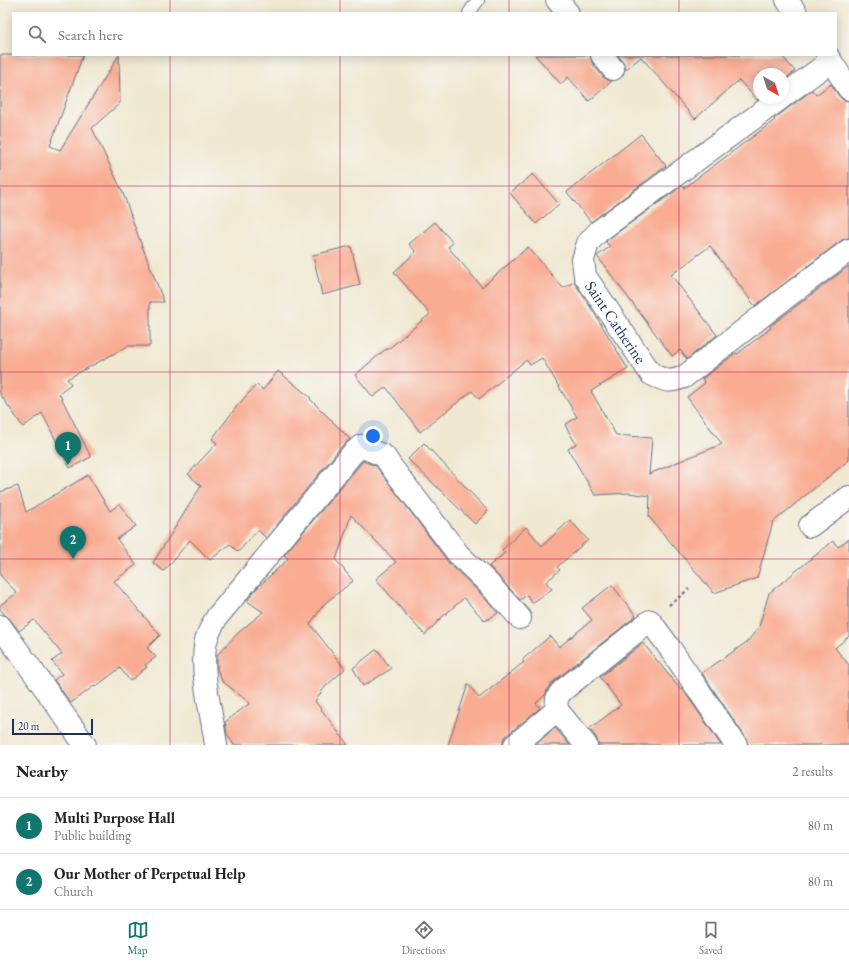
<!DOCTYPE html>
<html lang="en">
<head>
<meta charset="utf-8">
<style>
  body { margin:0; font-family:"EB Garamond",serif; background:#f2f2f2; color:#222 }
  .compass { position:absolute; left:753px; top:68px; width:36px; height:36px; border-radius:50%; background:#fff; box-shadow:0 2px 10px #0003; rotate:141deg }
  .scale { position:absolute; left:12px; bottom:10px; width:81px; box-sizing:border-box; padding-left:4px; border:2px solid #1b2f5e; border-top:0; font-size:11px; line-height:14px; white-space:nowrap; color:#1b2f5e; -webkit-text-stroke:3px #f6f6f2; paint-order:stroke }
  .you { position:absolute; left:373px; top:436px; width:14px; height:14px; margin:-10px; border:3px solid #fff; border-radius:50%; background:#1a73e8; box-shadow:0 0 0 6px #1a73e833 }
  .badge { display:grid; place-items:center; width:26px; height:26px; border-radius:50%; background:#0f766e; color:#fff; font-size:13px; font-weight:700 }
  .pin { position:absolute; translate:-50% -33px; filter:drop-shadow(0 1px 2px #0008) }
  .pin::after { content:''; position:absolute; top:21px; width:14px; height:12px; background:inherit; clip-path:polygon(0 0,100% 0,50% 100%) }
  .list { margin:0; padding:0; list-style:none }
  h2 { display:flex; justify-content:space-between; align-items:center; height:52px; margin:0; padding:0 16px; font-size:17px }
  h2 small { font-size:13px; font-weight:400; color:#767676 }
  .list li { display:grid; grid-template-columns:26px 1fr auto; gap:12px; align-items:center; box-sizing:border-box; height:56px; padding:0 16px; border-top:1px solid #e0e0e0 }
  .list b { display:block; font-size:15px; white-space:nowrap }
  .list p { margin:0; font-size:13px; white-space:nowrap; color:#767676 }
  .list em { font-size:13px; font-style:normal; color:#767676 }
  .icon { flex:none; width:22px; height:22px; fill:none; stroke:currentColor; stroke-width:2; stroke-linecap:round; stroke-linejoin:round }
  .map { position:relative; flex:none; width:849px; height:745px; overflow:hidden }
  .search { position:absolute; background:#fff; box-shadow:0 2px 10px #0003; left:12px; right:12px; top:12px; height:44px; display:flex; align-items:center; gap:10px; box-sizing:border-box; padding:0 14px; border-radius:0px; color:#767676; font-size:15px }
  .sheet { height:164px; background:#fff }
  nav { display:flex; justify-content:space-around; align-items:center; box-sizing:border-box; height:56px; border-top:1px solid #e0e0e0; background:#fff; font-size:11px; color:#767676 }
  nav a { display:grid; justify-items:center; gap:2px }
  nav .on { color:#0f766e }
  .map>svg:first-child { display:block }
  .building { fill:#f9ac92 }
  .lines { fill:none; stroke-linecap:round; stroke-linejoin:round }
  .lane-casing { stroke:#667086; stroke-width:14 }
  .street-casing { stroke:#667086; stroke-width:24 }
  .path { stroke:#667086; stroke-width:2.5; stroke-dasharray:3 3; stroke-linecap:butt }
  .lane { stroke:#fff; stroke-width:12 }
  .street { stroke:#fff; stroke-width:22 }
  .grid { fill:none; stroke:#c2185b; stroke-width:1; stroke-opacity:0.55 }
  .labels { text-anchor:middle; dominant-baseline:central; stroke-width:4; stroke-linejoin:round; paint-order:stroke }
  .street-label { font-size:16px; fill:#1b2f5e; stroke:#f6f6f2 }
</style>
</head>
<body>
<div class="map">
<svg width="849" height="745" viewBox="0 0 849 745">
  <rect width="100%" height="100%" fill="#f6f6f2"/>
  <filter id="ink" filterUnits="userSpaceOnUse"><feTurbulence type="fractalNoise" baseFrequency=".025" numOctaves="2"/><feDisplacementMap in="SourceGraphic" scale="8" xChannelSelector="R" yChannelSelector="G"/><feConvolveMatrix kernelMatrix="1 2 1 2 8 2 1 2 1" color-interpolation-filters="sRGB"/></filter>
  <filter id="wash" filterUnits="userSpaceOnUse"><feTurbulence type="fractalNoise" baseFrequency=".012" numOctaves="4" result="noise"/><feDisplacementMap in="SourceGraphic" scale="16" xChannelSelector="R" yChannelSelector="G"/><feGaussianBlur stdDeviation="0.9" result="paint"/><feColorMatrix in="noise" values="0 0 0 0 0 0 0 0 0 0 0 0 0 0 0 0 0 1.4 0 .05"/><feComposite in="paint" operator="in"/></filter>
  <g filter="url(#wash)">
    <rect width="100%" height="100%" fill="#f0e8d1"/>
    <g id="blocks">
      <!-- building -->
      <g class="building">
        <polygon points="0,55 83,55 50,146 60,150 119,55 120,103 92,128 123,193 137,233 164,302 150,302 150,346 128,346 67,379 71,384 59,393 91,457 70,468 42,413 23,427 0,394"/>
        <polygon points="535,55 590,55 592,63 603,77 608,80 612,81 589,101 568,77 561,84"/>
        <polygon points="618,55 781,55 795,71 783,81 783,74 759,74 759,98 760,98 757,100 739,80 695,119 641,57 625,70 625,67 623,62"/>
        <polygon points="831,84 839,96 843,100 849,101 849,238 842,240 755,306 710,246 671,275 717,335 687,359 680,350 672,356 597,256 610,247 606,242 607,240 682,186 684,188 775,120 774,119 812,90 816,95"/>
        <polygon points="641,134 666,166 591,222 567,192"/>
        <polygon points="533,174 559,204 536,224 510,193"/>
        <polygon points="435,222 453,243 448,247 482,287 528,247 563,288 574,282 593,311 628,369 591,391 616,435 652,438 649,474 722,444 687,397 705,383 702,379 736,353 737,354 771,328 770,326 849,266 849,460 773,522 757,578 714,593 649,517 650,496 629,493 595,495 568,449 576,444 565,425 577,417 542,358 530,365 526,360 479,399 472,391 420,432 386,387 373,397 355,375 386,349 387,350 430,314 394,272 416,252 409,244"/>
        <polygon points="351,246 360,285 322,295 313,255"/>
        <polygon points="278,371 311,398 310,399 350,439 342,446 266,538 258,530 238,552 230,544 210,560 190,540 164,571 153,563 201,486 188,474 217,443 212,439 237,406 257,384 263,390"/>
        <polygon points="424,443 488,511 475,524 408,459"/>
        <polygon points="363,461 376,466 449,563 479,592 498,613 485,621 464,598 442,617 425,635 408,617 376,579 396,562 351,515 336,560 353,581 324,604 310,624 345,669 325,687 315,701 348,745 234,745 227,734 225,722 250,703 222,681 217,669 217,655 238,633 263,612 247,601 256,589 288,559 284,555"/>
        <polygon points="88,475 110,511 119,504 136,526 117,539 136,565 114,581 160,635 147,648 156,657 145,665 147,667 130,681 120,668 95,687 94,686 71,703 54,680 62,674 52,661 62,654 34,620 19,631 10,619 4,614 0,609 0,605 17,593 0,575 0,492 18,486 26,512"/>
        <polygon points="570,520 588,540 557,567 560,570 546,582 552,589 532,603 527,595 520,600 489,566 505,553 502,550 526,527 542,546"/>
        <polygon points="849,539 849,636 835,648 849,665 849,745 748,745 746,738 702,673 747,642 759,627 769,593 833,541 838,547"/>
        <polygon points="612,585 636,616 554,681 548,688 545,695 536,703 540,708 507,735 503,740 503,745 448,745 468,684 479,698 524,662 522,660 550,636 559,647 592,620 582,608"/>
        <polygon points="643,643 680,689 682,688 721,745 598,745 598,743 596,737 589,729 621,705 600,677"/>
        <polygon points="377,649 391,669 363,686 353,668"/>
        <polygon points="555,728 570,745 535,745"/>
      </g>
    </g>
  </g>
  <g filter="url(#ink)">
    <use href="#blocks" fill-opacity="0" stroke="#667086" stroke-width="1"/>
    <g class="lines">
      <!-- lane casing -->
      <g class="lane-casing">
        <polyline id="lane" points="469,13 478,0"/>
      </g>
      <!-- street casing -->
      <g class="street-casing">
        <g id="street">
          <polyline points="557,0 568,13"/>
          <polyline points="787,0 796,13"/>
          <polyline points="602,55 613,69"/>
          <polyline points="827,55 849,89"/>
          <polyline points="783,96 831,61"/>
          <path id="s1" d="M781 98 599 231 588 243 583 260 585 276 651 374C666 381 668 383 684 377L785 298 849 250"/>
          <polyline points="810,526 849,497"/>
          <polyline points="0,626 32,670 85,745"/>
          <path d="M557 710C556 700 556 697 563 690L637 631 650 621 667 644 736 745"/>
          <path d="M216 745C212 713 201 678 205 646 206 636 212 626 217 617L352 454 361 446 384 456 393 469 459 555 488 583 520 618"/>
          <polyline points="515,745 557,710 586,745"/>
        </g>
      </g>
      <!-- path -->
      <polyline class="path" points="669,605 689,589"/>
      <!-- lane -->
      <use href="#lane" class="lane"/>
      <!-- street -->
      <use href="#street" class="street"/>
    </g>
  </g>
  <!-- grid -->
  <path class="grid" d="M170 0V13M340 0V13M509 0V13M679 0V13M170 55V745M340 55V745M509 55V745M679 55V745M0 186H849M0 372H849M0 559H849"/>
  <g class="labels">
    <!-- street labels -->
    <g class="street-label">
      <text stroke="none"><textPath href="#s1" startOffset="331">Saint Catherine</textPath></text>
    </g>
  </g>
</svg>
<svg class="compass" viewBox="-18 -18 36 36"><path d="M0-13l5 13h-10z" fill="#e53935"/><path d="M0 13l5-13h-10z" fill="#767676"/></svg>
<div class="scale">20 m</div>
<div class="you"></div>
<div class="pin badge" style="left:68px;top:465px">1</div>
<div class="pin badge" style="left:73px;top:559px">2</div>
<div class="search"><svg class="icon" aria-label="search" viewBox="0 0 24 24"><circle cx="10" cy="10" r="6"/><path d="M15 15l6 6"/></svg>Search here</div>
</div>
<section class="sheet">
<h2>Nearby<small>2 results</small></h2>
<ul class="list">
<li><span class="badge">1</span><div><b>Multi Purpose Hall</b><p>Public building</p></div><em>80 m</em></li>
<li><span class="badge">2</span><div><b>Our Mother of Perpetual Help</b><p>Church</p></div><em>80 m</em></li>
</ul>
</section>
<nav>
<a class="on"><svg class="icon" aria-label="map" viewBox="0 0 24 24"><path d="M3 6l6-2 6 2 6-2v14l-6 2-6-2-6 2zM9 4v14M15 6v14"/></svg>Map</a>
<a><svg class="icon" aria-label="directions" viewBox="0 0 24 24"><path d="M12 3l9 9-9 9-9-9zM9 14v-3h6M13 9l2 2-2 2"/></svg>Directions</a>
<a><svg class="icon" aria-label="saved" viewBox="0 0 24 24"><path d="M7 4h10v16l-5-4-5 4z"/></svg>Saved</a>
</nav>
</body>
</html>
